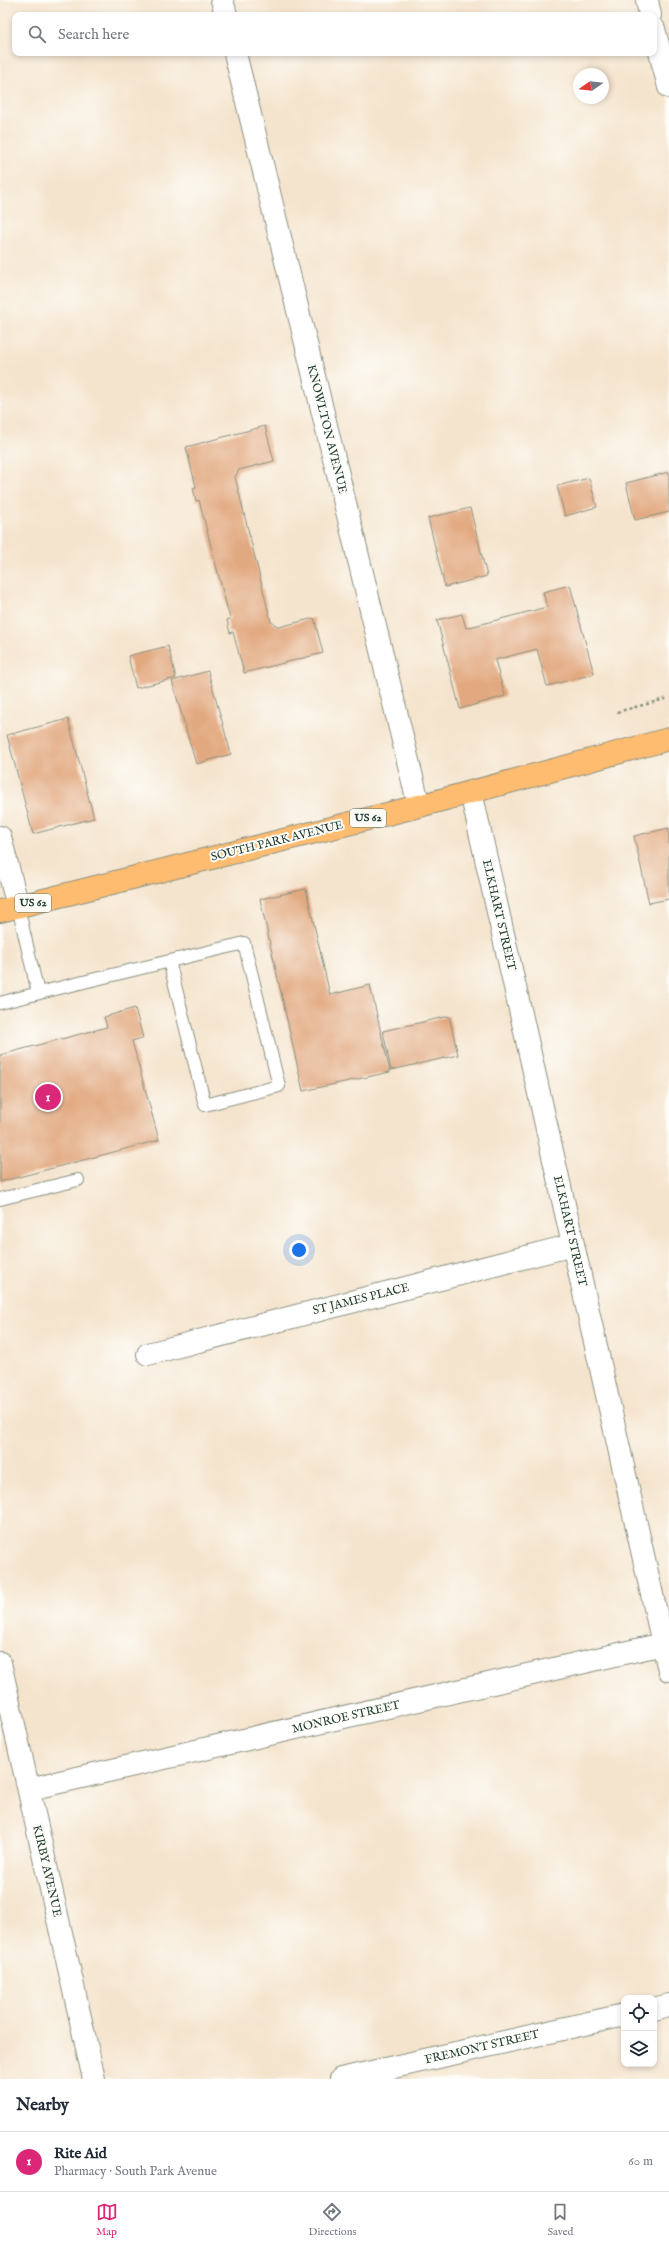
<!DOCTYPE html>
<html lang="en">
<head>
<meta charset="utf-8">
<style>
  body { margin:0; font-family:"IM FELL English",serif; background:#f6f6f7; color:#1f2937 }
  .controls { position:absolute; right:12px; bottom:12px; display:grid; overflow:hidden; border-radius:8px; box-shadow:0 2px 6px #0003 }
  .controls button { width:36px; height:36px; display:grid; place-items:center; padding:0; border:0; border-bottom:1px solid #e0e1e3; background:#fff; color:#1f2937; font:20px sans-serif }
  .compass { position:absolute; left:573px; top:68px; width:36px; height:36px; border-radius:50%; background:#fff; box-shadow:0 2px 6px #0003; rotate:256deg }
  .you { position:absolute; left:299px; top:1250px; width:14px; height:14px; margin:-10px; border:3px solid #fff; border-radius:50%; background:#1a73e8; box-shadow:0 0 0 6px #1a73e833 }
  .badge { display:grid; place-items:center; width:26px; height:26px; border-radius:50%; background:#db2777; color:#fff; font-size:13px; font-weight:700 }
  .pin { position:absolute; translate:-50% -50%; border:2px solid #fff; box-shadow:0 1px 4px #0006 }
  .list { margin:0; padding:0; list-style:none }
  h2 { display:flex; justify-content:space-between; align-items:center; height:52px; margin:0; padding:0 16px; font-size:17px }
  h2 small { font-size:13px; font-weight:400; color:#747a83 }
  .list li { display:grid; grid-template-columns:26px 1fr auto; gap:12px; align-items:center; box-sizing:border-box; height:60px; padding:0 16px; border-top:1px solid #e0e1e3 }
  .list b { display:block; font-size:15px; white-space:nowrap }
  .list p { margin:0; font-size:13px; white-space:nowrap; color:#747a83 }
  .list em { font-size:13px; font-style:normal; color:#747a83 }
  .icon { flex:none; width:22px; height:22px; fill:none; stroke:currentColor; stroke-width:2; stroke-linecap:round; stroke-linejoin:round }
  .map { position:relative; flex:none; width:669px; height:2079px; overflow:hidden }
  .search { position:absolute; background:#fff; box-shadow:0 2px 6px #0003; left:12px; right:12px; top:12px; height:44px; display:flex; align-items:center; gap:10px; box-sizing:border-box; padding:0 14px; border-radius:8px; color:#747a83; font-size:15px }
  .sheet { height:112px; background:#fff }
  nav { display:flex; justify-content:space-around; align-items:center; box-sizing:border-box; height:56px; border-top:1px solid #e0e1e3; background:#fff; font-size:11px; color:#747a83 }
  nav a { display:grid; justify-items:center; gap:2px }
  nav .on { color:#db2777 }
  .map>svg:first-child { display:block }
  .building { fill:#e2a87f }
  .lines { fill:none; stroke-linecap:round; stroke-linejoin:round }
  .service-casing { stroke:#8a9080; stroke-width:14 }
  .minor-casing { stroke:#8a9080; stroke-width:24 }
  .primary-casing { stroke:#8a9080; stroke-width:24 }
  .path { stroke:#8a9080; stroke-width:2.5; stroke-dasharray:3 3; stroke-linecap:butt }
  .service { stroke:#fff; stroke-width:12 }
  .minor { stroke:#fff; stroke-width:22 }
  .primary { stroke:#febc70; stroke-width:22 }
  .labels { text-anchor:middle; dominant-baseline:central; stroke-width:4; stroke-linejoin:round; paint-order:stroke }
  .shield { fill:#fdfcf7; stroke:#62766e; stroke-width:1 }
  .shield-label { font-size:11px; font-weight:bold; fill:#1f3d34 }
  .street-label { font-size:12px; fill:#1f3d34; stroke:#fdfcf7 }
</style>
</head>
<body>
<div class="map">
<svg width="669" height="2079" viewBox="0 0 669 2079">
  <rect width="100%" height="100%" fill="#fdfcf7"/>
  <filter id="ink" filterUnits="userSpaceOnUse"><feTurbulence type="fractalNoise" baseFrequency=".025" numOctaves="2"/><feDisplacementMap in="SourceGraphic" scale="8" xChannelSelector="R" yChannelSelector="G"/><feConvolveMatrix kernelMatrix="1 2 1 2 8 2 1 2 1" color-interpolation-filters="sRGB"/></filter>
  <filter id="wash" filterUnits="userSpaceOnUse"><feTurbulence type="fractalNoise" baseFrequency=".012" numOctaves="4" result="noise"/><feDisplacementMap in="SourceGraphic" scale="16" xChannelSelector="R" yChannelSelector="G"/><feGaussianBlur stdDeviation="0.9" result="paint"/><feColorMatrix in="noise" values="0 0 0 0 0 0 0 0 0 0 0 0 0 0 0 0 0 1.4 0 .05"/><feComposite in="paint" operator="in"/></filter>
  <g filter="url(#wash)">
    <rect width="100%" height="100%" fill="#f5e4cd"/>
    <g id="blocks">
      <!-- building -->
      <g class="building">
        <polygon points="265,426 274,461 239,470 235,477 271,622 279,627 314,618 323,653 244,673 233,632 230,633 227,620 230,619 199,500 196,501 193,488 196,487 186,447"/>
        <polygon points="669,472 669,512 635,520 626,483"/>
        <polygon points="589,478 597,507 565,516 557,486"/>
        <polygon points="470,508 487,576 445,587 428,518"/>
        <polygon points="570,585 594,674 547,686 537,649 495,660 505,696 460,709 437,620 462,614 466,628 547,607 543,592"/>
        <polygon points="168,646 176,678 136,688 128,656"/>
        <polygon points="208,671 231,754 196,764 172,681"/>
        <polygon points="68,719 94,818 33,834 7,735"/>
        <polygon points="669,828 669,899 649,903 634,836"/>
        <polygon points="306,889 330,995 370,985 390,1072 303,1091 260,899"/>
        <polygon points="135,1008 143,1038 132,1041 159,1140 0,1182 0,1055 107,1027 104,1017"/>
        <polygon points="449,1016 458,1055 391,1070 383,1031"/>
      </g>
    </g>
  </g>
  <g filter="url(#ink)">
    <use href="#blocks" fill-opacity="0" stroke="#8a9080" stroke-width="1"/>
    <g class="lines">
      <!-- service casing -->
      <g class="service-casing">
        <g id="service">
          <polyline points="18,907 38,993"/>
          <path d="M0 1003C81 982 163 963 244 943L279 1086 205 1105 169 961"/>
          <polyline points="0,1199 78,1180"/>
        </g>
      </g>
      <!-- minor casing -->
      <g class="minor-casing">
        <g id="minor">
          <polyline points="222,0 226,15"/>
          <polyline points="647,0 650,15"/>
          <polyline points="654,29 669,87"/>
          <polyline points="235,53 419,806"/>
          <polyline points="471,792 669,1670"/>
          <polyline points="0,837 18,907"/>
          <polyline points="148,1354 573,1245"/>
          <polyline points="0,1663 94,2079"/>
          <polyline points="29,1789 663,1644"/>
          <polyline points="654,2009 669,2005"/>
          <polyline points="341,2079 624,2015"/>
        </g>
      </g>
      <!-- primary casing -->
      <g class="primary-casing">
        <polyline id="primary" points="0,911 419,806 669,739"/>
      </g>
      <!-- path -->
      <polyline class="path" points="617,712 669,698"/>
      <!-- service -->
      <use href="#service" class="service"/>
      <!-- minor -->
      <use href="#minor" class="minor"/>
      <!-- primary -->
      <use href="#primary" class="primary"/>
    </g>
  </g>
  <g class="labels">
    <!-- shield labels -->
    <g class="shield">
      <rect x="350" y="809" width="36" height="18" rx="3"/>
      <rect x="15" y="894" width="36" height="18" rx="3"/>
    </g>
    <g class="shield-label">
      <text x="368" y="818">US 62</text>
      <text x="33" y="903">US 62</text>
    </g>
    <!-- street labels -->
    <g class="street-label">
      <text transform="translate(327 429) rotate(76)">KNOWLTON AVENUE</text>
      <text transform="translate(277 841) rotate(-14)">SOUTH PARK AVENUE</text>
      <text transform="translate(499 915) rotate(77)">ELKHART STREET</text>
      <text transform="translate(570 1231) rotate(77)">ELKHART STREET</text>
      <text transform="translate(361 1299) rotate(-14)">ST JAMES PLACE</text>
      <text transform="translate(346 1717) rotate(-13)">MONROE STREET</text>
      <text transform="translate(47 1871) rotate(77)">KIRBY AVENUE</text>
      <text transform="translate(482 2047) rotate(-13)">FREMONT STREET</text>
    </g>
  </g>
</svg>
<div class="controls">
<button><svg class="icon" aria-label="locate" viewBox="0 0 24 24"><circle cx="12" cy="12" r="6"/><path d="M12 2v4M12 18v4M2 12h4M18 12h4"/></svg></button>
<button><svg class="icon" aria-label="layers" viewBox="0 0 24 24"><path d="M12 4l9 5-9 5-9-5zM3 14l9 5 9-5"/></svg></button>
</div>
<svg class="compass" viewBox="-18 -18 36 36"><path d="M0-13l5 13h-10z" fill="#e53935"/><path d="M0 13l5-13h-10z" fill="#747a83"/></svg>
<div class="you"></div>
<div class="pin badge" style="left:48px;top:1097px">1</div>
<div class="search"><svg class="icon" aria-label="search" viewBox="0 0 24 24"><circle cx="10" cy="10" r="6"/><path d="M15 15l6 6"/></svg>Search here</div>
</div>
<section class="sheet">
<h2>Nearby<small></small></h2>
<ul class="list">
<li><span class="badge">1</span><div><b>Rite Aid</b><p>Pharmacy · South Park Avenue</p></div><em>60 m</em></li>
</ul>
</section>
<nav>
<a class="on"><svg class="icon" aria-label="map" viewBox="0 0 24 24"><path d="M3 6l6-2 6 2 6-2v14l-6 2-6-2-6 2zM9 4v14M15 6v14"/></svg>Map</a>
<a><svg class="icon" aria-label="directions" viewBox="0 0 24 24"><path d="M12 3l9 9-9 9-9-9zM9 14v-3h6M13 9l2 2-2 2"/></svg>Directions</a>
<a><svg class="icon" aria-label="saved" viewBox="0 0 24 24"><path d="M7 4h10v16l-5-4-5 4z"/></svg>Saved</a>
</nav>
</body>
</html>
